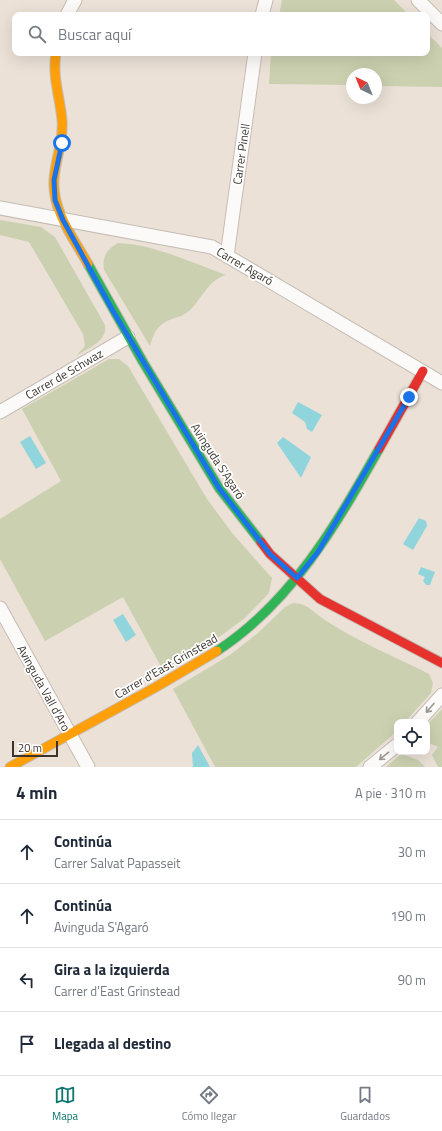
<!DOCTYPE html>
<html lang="es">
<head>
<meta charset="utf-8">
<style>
  body { margin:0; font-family:"Titillium Web",sans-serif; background:#f6f6f7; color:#1f2937 }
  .controls { position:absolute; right:12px; bottom:12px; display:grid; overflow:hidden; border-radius:8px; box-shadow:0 4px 16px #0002 }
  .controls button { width:36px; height:36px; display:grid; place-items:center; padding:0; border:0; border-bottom:1px solid #e0e1e3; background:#fff; color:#1f2937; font:20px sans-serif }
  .compass { position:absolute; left:346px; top:68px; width:36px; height:36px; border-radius:50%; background:#fff; box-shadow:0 4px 16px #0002; rotate:317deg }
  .scale { position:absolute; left:12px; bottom:10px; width:46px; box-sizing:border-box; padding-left:4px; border:2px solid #3b342d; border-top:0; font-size:11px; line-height:14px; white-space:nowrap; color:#3b342d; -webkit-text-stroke:3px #fff; paint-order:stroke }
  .stop { position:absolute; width:12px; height:12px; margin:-9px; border:3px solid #1a73e8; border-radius:50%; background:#fff }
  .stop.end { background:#1a73e8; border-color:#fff; box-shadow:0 1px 4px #0008 }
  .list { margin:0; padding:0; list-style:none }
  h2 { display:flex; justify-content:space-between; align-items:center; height:52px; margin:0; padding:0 16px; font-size:17px }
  h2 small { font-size:13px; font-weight:400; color:#747a83 }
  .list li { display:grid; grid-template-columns:26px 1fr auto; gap:12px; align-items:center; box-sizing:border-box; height:64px; padding:0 16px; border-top:1px solid #e0e1e3 }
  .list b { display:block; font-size:15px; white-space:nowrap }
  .list p { margin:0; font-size:13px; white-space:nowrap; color:#747a83 }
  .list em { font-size:13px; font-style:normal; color:#747a83 }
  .icon { flex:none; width:22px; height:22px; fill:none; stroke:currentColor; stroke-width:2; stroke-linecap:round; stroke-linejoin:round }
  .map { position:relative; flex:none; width:442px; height:767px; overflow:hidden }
  .search { position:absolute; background:#fff; box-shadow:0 4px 16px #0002; left:12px; right:12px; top:12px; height:44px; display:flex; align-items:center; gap:10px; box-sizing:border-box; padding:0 14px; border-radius:8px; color:#747a83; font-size:15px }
  .sheet { height:308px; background:#fff }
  nav { display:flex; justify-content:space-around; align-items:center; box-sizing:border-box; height:56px; border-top:1px solid #e0e1e3; background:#fff; font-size:11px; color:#747a83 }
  nav a { display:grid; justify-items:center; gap:2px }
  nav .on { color:#0f766e }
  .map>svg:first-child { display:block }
  .green { fill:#cbd1b0 }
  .water { fill:#91d5dc }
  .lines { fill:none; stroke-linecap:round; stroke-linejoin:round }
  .street-casing { stroke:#c5bdb5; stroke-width:15 }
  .fast-casing { stroke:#c5bdb5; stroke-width:11 }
  .slow-casing { stroke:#c5bdb5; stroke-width:11 }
  .jam-casing { stroke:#c5bdb5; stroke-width:11 }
  .street { stroke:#fcfaf9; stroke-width:13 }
  .fast { stroke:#30b455; stroke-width:9 }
  .slow { stroke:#ff9f0a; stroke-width:9 }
  .jam { stroke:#e5322d; stroke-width:9 }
  .oneway { stroke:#9c9793 }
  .route { stroke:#1a73e8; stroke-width:5 }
  .labels { text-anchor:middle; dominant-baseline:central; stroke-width:3.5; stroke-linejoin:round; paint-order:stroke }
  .street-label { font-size:12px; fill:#3b342d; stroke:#fff }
</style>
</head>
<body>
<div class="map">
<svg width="442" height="767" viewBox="0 0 442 767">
  <rect width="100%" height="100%" fill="#ebe1d7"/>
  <!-- green -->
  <g class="green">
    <polygon points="282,0 394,0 409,15 279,15"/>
    <polygon points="427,33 442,48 442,87 376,86 376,74 352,74 352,85 269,84 271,53 427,53"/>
    <path d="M0 220 41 227 55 237 105 325C108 341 88 348 76 356L85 346 83 334 29 242 0 235Z"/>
    <path d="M118 243C153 244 193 263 226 275 208 280 202 299 189 311 181 318 169 318 161 325 155 330 152 338 150 346L104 270C102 257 106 250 118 243Z"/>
    <polygon points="109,359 119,359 128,366 207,499 233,534 272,578 269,593 245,618 211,643 164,672 123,597 45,641 0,559 0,519 61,481 22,409"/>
    <path d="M293 603C307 603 313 612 325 620 356 641 394 656 429 674L433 683 431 693 405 722H397V731L356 767H215L173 689 230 655 258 633 285 607Z"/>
    <polygon points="442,709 442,767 438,767 432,755 438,747 427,742 427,725"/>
    <polygon points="401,754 418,760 425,767 386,767"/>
  </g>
  <!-- water -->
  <g class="water">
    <polygon points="298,402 322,415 312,432 307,429 305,422 292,413"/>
    <polygon points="30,436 46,463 36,469 20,442"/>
    <polygon points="283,437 311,457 301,478 277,443"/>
    <polygon points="419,518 426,521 427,526 413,550 403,544"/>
    <polygon points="421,567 435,572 430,585 426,585 423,581 425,577 418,574"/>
    <polygon points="123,614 136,635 126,642 113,620"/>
    <polygon points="198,745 210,767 193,767 192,753"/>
  </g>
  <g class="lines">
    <!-- street casing -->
    <g class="street-casing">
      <g id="street">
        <polyline points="418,0 442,24"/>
        <polyline points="67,15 75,0"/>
        <polyline points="262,15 266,0"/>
        <polyline points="0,208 212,247 442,383"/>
        <polyline points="227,256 255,53"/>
        <polyline points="0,412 128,337"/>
        <polyline points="0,608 88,767"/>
        <polyline points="418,722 442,695"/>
        <polyline points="370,767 397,745"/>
      </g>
    </g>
    <!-- fast casing -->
    <g class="fast-casing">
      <g id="fast">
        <polyline points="88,264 143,362 219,488 261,542"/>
        <path d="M217 651C292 602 336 525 379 449"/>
      </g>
    </g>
    <!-- slow casing -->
    <g class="slow-casing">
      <g id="slow">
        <path d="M56 53C52 77 60 97 62 120 64 142 55 159 54 180 52 211 74 239 88 264"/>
        <polyline points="10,767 156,687 217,651"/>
      </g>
    </g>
    <!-- jam casing -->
    <g class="jam-casing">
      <g id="jam">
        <polyline points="379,449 423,371"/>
        <polyline points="261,542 270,554 320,599 442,663"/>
      </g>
    </g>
    <!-- street -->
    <use href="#street" class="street"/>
    <!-- fast -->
    <use href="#fast" class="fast"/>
    <!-- slow -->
    <use href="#slow" class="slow"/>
    <!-- jam -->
    <use href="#jam" class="jam"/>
  </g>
  <!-- one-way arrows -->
  <defs><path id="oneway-shaft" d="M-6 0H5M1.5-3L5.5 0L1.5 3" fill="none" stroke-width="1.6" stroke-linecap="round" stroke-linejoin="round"/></defs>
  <g class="oneway">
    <use href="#oneway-shaft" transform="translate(430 708) rotate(131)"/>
    <use href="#oneway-shaft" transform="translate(384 756) rotate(141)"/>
  </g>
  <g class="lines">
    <!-- route -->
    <polyline class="route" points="62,143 54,180 55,200 63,220 113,311 219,488 270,554 297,578 318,552 409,397"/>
  </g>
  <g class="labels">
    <!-- street labels -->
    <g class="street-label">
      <text transform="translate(241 154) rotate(-82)">Carrer Pinell</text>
      <text transform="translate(245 266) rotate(30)">Carrer Agaró</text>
      <text transform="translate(64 374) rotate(-30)">Carrer de Schwaz</text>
      <text transform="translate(218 461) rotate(57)">Avinguda S'Agaró</text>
      <text transform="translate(166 666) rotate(-30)">Carrer d'East Grinstead</text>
      <text transform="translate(44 688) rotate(61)">Avinguda Vall d'Aro</text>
    </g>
  </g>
</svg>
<div class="controls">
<button><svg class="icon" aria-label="locate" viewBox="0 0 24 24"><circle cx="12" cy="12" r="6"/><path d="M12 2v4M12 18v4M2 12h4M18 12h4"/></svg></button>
</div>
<svg class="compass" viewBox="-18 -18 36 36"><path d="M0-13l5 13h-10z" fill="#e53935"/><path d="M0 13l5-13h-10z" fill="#747a83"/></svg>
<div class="scale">20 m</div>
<div class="stop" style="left:62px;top:143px"></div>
<div class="stop end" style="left:409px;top:397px"></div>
<div class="search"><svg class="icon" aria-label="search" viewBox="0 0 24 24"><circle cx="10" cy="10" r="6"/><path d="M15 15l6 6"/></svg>Buscar aquí</div>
</div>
<section class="sheet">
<h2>4 min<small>A pie · 310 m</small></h2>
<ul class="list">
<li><svg class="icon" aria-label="ahead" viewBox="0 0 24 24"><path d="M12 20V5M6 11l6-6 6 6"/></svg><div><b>Continúa</b><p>Carrer Salvat Papasseit</p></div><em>30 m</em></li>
<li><svg class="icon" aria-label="ahead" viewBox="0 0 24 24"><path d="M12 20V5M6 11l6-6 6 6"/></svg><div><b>Continúa</b><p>Avinguda S'Agaró</p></div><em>190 m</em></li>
<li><svg class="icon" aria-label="left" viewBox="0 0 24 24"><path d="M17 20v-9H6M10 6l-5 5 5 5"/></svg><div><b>Gira a la izquierda</b><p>Carrer d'East Grinstead</p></div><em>90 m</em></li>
<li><svg class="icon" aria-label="arrive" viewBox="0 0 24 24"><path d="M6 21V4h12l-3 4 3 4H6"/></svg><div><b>Llegada al destino</b></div></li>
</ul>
</section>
<nav>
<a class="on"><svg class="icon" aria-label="map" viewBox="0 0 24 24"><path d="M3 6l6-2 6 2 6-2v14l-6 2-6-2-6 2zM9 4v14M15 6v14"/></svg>Mapa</a>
<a><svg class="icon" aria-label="directions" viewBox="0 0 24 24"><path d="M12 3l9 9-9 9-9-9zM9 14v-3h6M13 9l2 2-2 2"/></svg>Cómo llegar</a>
<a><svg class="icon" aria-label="saved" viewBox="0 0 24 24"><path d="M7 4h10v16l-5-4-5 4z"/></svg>Guardados</a>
</nav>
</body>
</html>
